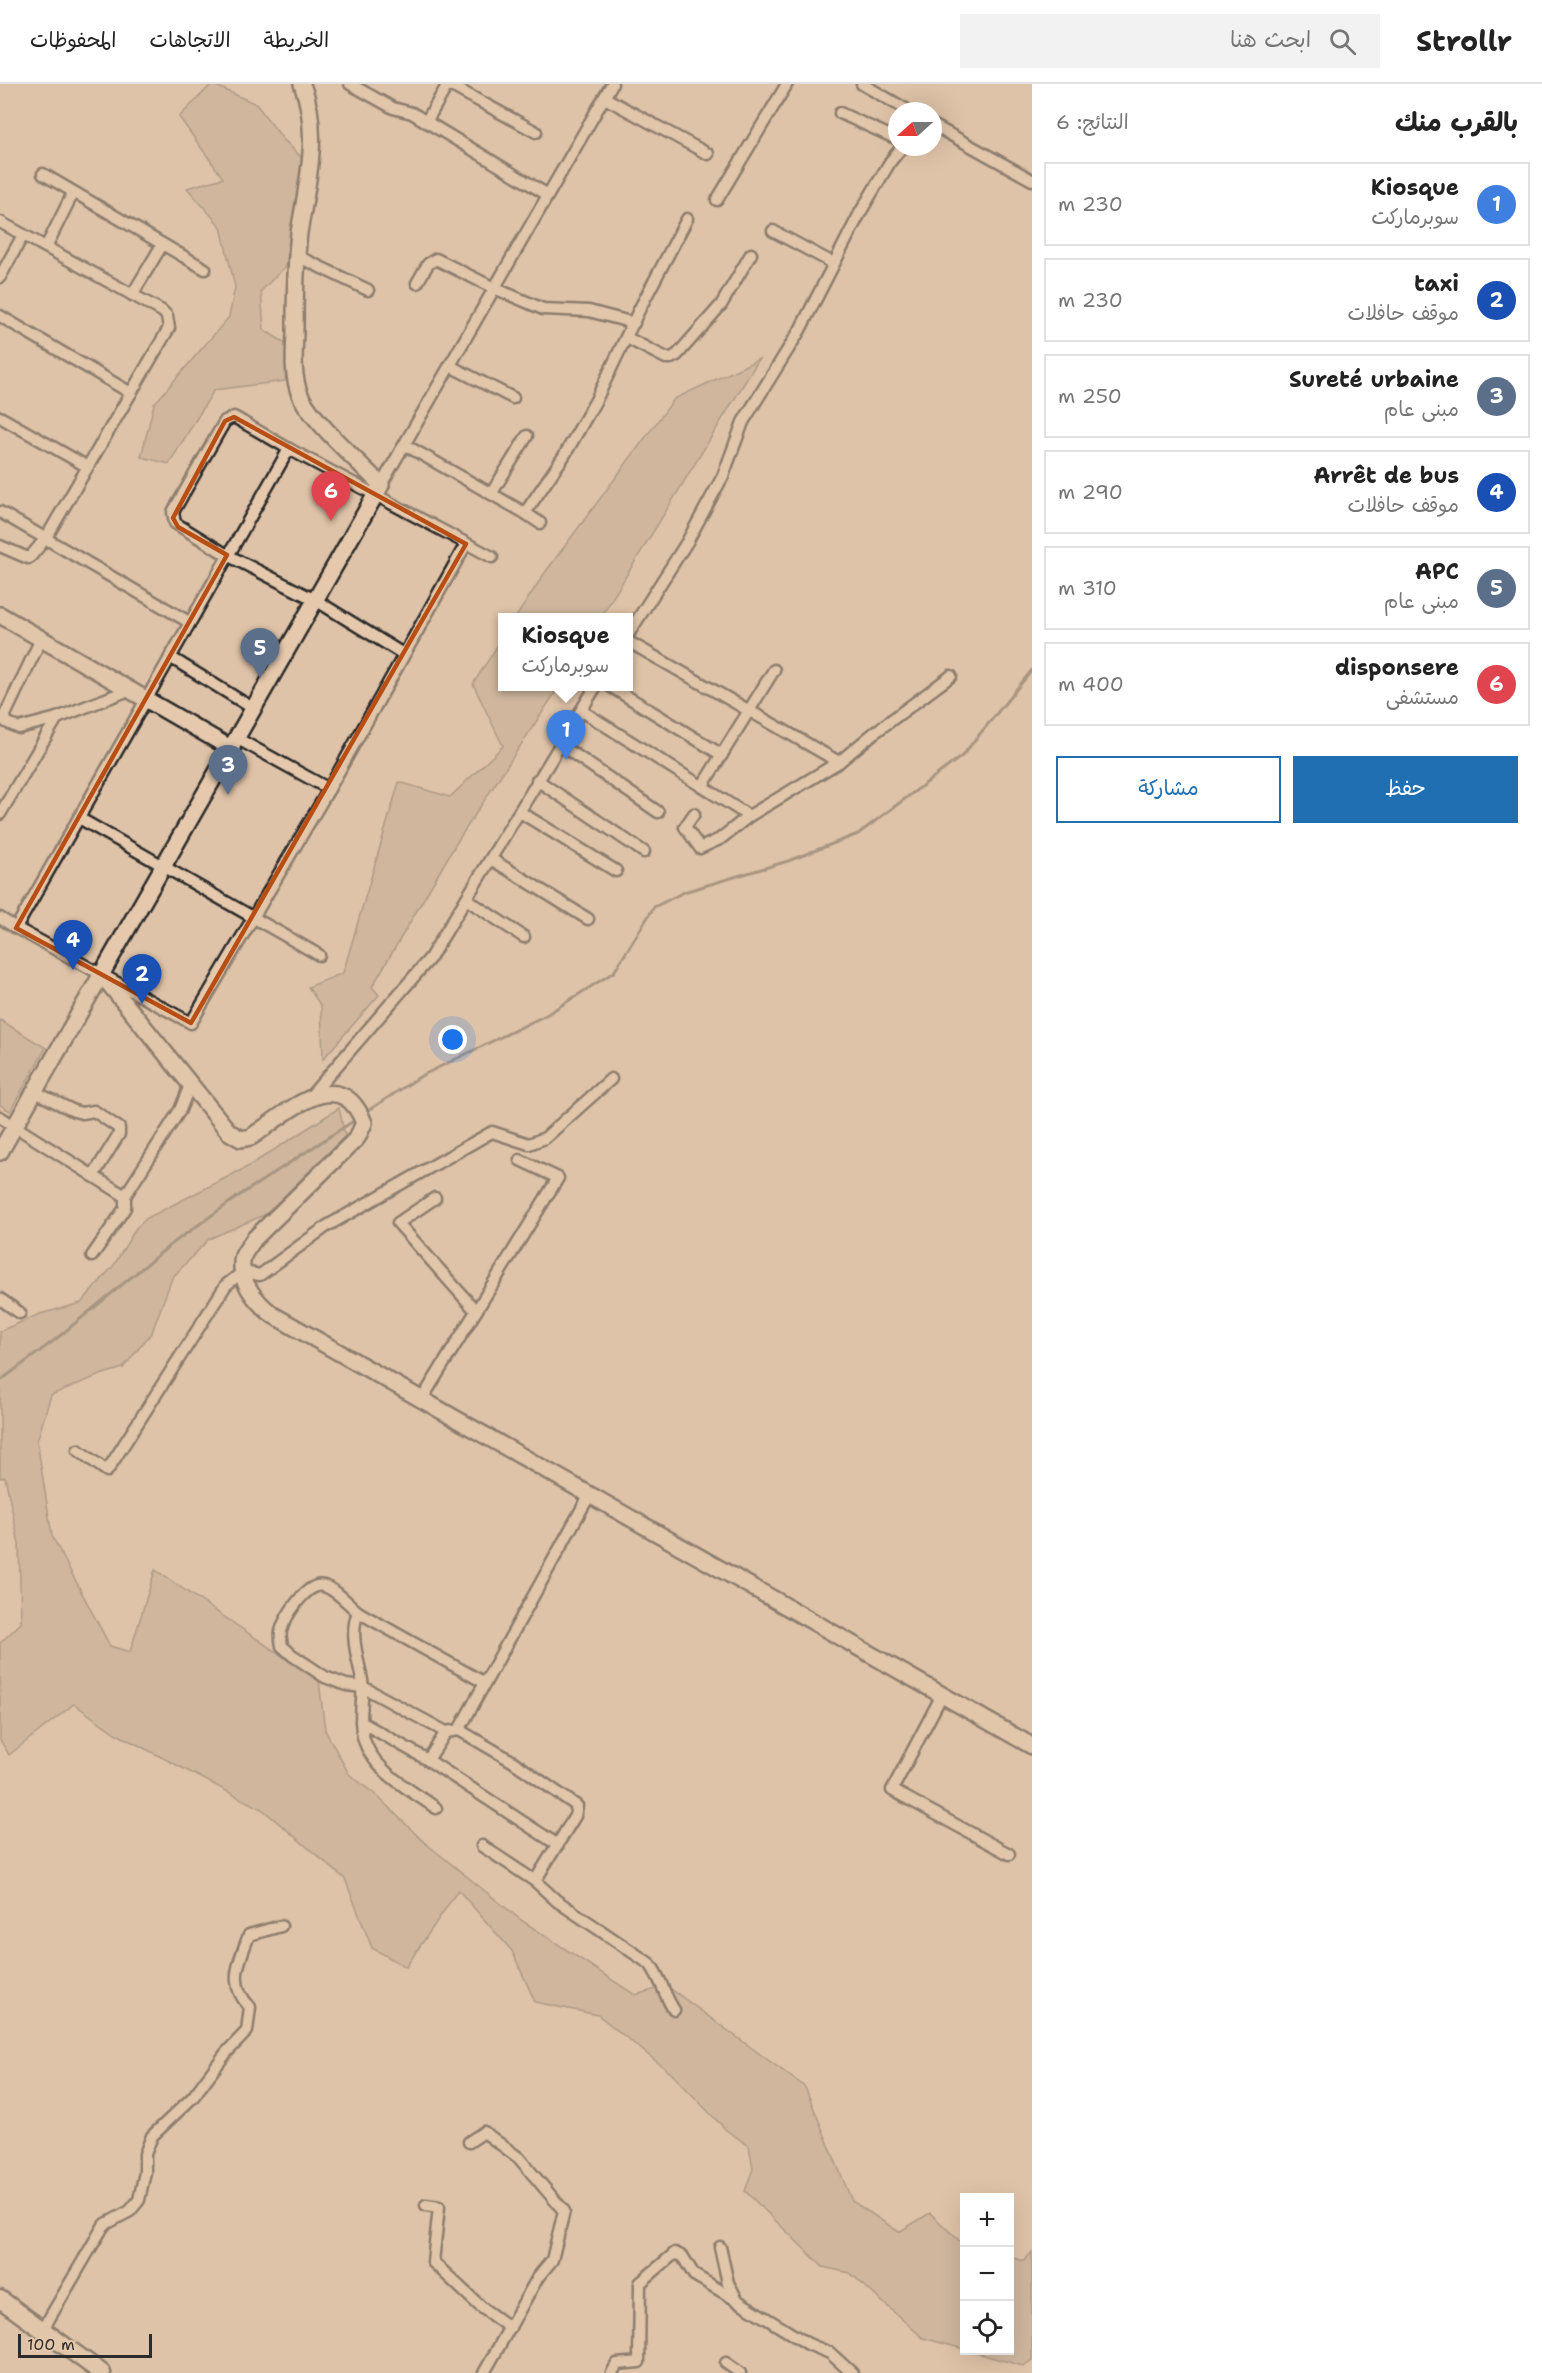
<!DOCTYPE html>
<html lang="ar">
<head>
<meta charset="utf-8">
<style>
  body { margin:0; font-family:"Shantell Sans","Playpen Sans Arabic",sans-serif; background:#f2f2f2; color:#222; direction:rtl }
  .controls { position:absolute; right:18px; bottom:18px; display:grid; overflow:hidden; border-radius:0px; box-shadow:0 6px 24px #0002 }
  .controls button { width:54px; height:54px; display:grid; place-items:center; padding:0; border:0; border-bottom:2px solid #e0e0e0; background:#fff; color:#222; font:30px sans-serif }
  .compass { position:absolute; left:888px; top:18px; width:54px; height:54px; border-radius:50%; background:#fff; box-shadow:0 6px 24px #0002; rotate:249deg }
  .scale { position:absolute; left:18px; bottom:15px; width:134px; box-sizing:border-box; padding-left:6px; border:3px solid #2b2b2b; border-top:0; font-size:16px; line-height:21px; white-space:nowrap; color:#2b2b2b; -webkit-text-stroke:4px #e6c9ad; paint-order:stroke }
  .you { position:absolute; left:453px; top:956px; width:21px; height:21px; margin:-15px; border:4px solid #fff; border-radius:50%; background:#1a73e8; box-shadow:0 0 0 9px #1a73e833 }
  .badge { display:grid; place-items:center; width:39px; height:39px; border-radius:50%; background:#1f6fb2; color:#fff; font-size:20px; font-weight:700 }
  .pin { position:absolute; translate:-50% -50px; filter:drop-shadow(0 2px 3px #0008) }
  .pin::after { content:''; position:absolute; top:32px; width:21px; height:18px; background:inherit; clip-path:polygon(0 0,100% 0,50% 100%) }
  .popup { position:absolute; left:498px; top:529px; width:135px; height:78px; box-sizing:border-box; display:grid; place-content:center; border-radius:0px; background:#fff; filter:drop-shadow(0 2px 4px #0005); font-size:20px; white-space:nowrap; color:#767676 }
  .popup b { font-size:22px; color:#222 }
  .popup::after { content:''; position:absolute; left:50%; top:100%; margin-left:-12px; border:12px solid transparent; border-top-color:#fff }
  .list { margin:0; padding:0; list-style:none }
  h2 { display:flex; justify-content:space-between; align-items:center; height:78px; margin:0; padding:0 24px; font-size:26px }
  h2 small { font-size:20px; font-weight:400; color:#767676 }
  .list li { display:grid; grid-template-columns:39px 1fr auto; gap:18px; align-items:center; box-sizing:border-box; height:84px; margin:0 12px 12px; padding:0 12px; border:2px solid #e0e0e0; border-radius:0px }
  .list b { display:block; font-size:22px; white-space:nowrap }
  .list p { margin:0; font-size:20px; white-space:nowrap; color:#767676 }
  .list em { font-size:20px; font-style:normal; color:#767676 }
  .actions { display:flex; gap:12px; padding:18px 24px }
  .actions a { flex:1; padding:14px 0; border:2px solid #1f6fb2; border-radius:0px; text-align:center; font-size:21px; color:#1f6fb2 }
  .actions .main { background:#1f6fb2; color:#fff }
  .icon { flex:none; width:33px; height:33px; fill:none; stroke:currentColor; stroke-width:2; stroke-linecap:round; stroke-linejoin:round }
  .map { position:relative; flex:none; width:1032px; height:2289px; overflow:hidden; direction:ltr }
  header { display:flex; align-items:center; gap:36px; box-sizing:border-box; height:84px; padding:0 30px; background:#fff; border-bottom:2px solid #e0e0e0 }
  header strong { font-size:28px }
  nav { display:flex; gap:33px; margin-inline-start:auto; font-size:21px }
  .search { width:420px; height:54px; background:#f2f2f2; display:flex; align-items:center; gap:15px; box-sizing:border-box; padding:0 21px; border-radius:0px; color:#767676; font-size:22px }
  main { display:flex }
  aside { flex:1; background:#fff }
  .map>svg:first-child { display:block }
  .green { fill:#bda791; stroke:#74695e; stroke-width:1.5 }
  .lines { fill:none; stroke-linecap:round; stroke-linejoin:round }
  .stream { stroke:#685e55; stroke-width:3 }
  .street-casing { stroke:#2b2b2b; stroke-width:15 }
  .secondary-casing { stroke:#2b2b2b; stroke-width:20 }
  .primary-casing { stroke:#2b2b2b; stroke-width:21 }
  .street { stroke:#e6c9ad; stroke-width:10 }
  .secondary { stroke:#e6c9ad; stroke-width:15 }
  .primary { stroke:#e6c9ad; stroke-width:16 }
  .marked { fill:none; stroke:#b94e14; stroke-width:4.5; stroke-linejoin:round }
</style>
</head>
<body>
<header>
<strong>Strollr</strong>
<div class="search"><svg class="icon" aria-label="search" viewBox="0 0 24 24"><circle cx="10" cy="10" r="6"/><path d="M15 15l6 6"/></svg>ابحث هنا</div>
<nav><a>الخريطة</a><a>الاتجاهات</a><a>المحفوظات</a></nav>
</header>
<main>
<aside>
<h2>بالقرب منك<small>النتائج: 6</small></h2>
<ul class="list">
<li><span class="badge" style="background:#3f7fe0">1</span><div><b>Kiosque</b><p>سوبرماركت</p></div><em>230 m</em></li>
<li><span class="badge" style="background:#1a4fb4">2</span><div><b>taxi</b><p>موقف حافلات</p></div><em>230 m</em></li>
<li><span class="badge" style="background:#5c6f8a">3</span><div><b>Sureté urbaine</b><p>مبنى عام</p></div><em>250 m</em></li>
<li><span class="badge" style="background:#1a4fb4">4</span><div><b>Arrêt de bus</b><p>موقف حافلات</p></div><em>290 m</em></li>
<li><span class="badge" style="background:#5c6f8a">5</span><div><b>APC</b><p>مبنى عام</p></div><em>310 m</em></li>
<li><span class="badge" style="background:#e0444e">6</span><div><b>disponsere</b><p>مستشفى</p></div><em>400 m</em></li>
</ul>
<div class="actions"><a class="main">حفظ</a><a>مشاركة</a></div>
</aside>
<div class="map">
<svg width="1032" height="2289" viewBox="0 0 1032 2289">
  <rect width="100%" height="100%" fill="#dfc3a8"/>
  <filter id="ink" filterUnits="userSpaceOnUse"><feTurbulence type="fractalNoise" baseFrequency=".0167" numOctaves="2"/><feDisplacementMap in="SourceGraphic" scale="12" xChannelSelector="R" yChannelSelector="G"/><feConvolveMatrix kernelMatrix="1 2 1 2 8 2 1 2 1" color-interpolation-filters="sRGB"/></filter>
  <g filter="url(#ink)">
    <!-- green -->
    <g class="green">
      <polygon points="212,0 256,20 283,55 304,76 286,182 261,207 264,246 287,260 285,297 214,306 169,380 141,373 154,320 229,233 235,203 221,143 187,104 223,94 179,33"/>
      <polygon points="759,275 601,533 516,533 544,490 674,315"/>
      <polygon points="503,553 503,602 559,603 457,758 372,903 379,911 323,975 321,922 308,903 343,889 399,698 450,713 503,662 473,600"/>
      <polygon points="0,936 46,964 10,1027 0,1021"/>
      <polygon points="339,1024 345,1052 266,1130 209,1155 172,1194 152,1248 123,1284 100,1291 51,1311 37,1357 52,1452 110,1562 130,1568 155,1486 319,1597 325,1646 349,1690 376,1711 424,1758 521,1836 635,1911 667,1902 805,2003 852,2117 899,2148 930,2129 964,2161 964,2265 923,2254 850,2189 823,2183 745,2107 753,2085 749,2062 726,2046 672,1990 598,1931 535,1918 512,1867 458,1806 406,1883 372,1864 345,1795 263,1726 115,1649 74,1620 9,1671 0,1656 0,1559 21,1539 19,1460 5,1393 0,1394 0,1247 40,1230 81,1219 114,1181 136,1144 147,1134 249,1082"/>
      <polygon points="1032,2168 1032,2276 1023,2282 969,2267 1010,2266 1010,2173 1024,2177"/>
    </g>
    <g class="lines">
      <!-- stream -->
      <g class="stream">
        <polyline points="363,1030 421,992 546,931 614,888 654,823 684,808 788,777 858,750 962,672 1032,586"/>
        <polyline points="0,1297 56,1255 169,1162 240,1111 355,1036"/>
      </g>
      <!-- street casing -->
      <g class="street-casing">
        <g id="street">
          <polyline points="350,0 393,24 412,29 548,111"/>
          <polyline points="448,0 536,48"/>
          <polyline points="862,0 909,27"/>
          <polyline points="605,14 708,70"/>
          <polyline points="840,29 897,55"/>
          <polyline points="426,38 448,0"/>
          <polyline points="933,41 1032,96"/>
          <polyline points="43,90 205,185"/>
          <polyline points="717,116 787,0"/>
          <polyline points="0,138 162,227 167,232 169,244 46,454 31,472 28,474 0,462"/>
          <polyline points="773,147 833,179"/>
          <polyline points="46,163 73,109"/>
          <polyline points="297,172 368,206"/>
          <polyline points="0,193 23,151"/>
          <polyline points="417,199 428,180 436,175 494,204 543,225 589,227 634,239"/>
          <polyline points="132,211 162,161"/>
          <polyline points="0,232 131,309"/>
          <polyline points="627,254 666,274 671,274 677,271 721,221 751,170"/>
          <polyline points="450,282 513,314"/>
          <polyline points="0,333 88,383"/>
          <polyline points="405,361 525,429 564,372 596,316 640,224 687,135"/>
          <polyline points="289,365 234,333 225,337 173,428 175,439 227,471 317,517 403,570"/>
          <polyline points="381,401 612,0"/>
          <polyline points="491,410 527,352"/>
          <polyline points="0,428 189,538"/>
          <polyline points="525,429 540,439"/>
          <polyline points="466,460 329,705 191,939 16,844 289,365 492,473"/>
          <polyline points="629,549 687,458 723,392 743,338 800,246 860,129 890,78 902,63"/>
          <polyline points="41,555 5,631 6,638 19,644 57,634 129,606"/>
          <polyline points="629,558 839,678"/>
          <polyline points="170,573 254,625"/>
          <polyline points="610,602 722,671"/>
          <polyline points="582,627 749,732"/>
          <polyline points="238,655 329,705"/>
          <polyline points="561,661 658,728"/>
          <polyline points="537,696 644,768"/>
          <polyline points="703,701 774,586"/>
          <polyline points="520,728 616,787"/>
          <polyline points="0,730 57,634"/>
          <polyline points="694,730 685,743 700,764 720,755 749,732 839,678 874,649 951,592"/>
          <polyline points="79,734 319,871"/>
          <polyline points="491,775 588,835"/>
          <polyline points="466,815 524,853"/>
          <polyline points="0,834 16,844"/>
          <polyline points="35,1008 74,1027 82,1029 94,1027 119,1044 119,1050 93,1092"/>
          <polyline points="309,1014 430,874 596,602"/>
          <polyline points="0,1033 125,1112 180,1026 190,1001"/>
          <polyline points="435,1114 398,1139 476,1227"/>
          <polyline points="92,1172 125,1124 125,1112"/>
          <polyline points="0,1215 20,1229"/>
          <polyline points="422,1315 558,1094 520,1076"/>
          <polyline points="78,1366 107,1387 226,1201 243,1188 260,1191 327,1142 492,1048 529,1060 545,1054 611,995"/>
          <path d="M358 1528C348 1520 337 1506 324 1502 307 1497 285 1533 281 1547 280 1552 281 1557 282 1562L292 1571 325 1593 346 1601 363 1603 446 1648 459 1646 485 1599"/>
          <polyline points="942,1611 892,1706 1009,1770"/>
          <polyline points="361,1638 428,1676 446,1648"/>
          <path d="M459 1646 512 1677 577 1722 575 1732 535 1797 557 1817 650 1880C661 1894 664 1911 674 1926"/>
          <polyline points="428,1676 558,1761"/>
          <path d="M436 1724C408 1704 367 1684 362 1647 359 1630 364 1613 362 1596 358 1574 349 1550 358 1528L485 1599 590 1410"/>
          <polyline points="482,1762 535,1797"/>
          <polyline points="469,2058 484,2048 519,2074 564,2127 552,2176 538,2193 484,2289"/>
          <polyline points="426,2121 439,2123 433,2178 481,2223 510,2244"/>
          <polyline points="720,2163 728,2199 738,2217 808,2260 830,2269 852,2289"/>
          <path d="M42 2247 104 2141 130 2127 139 2116 145 2088V2070L152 2052 193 2013 226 1969 247 1947 250 1923C227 1900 239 1878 249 1851L281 1842"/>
          <polyline points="726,2279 740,2289"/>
          <polyline points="612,2289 617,2280 639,2278 640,2199 675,2169 683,2173 694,2191 738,2217"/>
        </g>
      </g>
      <!-- secondary casing -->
      <g class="secondary-casing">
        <g id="secondary">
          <polyline points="0,531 232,665"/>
          <path d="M102 891 229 1048 241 1055 251 1053C286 1030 340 976 364 1039L357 1054 254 1155C251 1160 245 1167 243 1172 237 1196 256 1218 273 1231L1032 1662"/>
          <path d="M0 1068 381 401C358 377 316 341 301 313 292 294 294 270 295 250 295 216 295 182 299 149 307 100 321 49 302 0"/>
        </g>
      </g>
      <!-- primary casing -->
      <g class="primary-casing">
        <polyline id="primary" points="0,2215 102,2289"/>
      </g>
      <!-- street -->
      <use href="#street" class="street"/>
      <!-- secondary -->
      <use href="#secondary" class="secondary"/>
      <!-- primary -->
      <use href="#primary" class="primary"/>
    </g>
  </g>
  <!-- marked area -->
  <path d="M0 0H1032V2289H0ZM234 333 466 460 191 939 16 844 227 471 178 443 173 434 225 337Z" fill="#dfc3a8" fill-opacity=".55" fill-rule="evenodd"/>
  <path class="marked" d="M234 333 466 460 191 939 16 844 227 471 178 443 173 434 225 337Z"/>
</svg>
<div class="controls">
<button>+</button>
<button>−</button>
<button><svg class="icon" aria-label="locate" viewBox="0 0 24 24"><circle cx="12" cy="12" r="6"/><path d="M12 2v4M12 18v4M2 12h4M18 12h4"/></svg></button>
</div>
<svg class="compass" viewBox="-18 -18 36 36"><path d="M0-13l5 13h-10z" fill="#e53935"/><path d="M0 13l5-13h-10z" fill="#767676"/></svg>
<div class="scale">100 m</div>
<div class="you"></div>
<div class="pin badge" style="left:566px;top:676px;background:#3f7fe0">1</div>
<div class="popup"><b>Kiosque</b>سوبرماركت</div>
<div class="pin badge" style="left:142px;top:920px;background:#1a4fb4">2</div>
<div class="pin badge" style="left:228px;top:711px;background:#5c6f8a">3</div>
<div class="pin badge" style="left:73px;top:886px;background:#1a4fb4">4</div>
<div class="pin badge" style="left:260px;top:594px;background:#5c6f8a">5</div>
<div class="pin badge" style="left:331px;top:437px;background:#e0444e">6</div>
</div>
</main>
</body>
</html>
